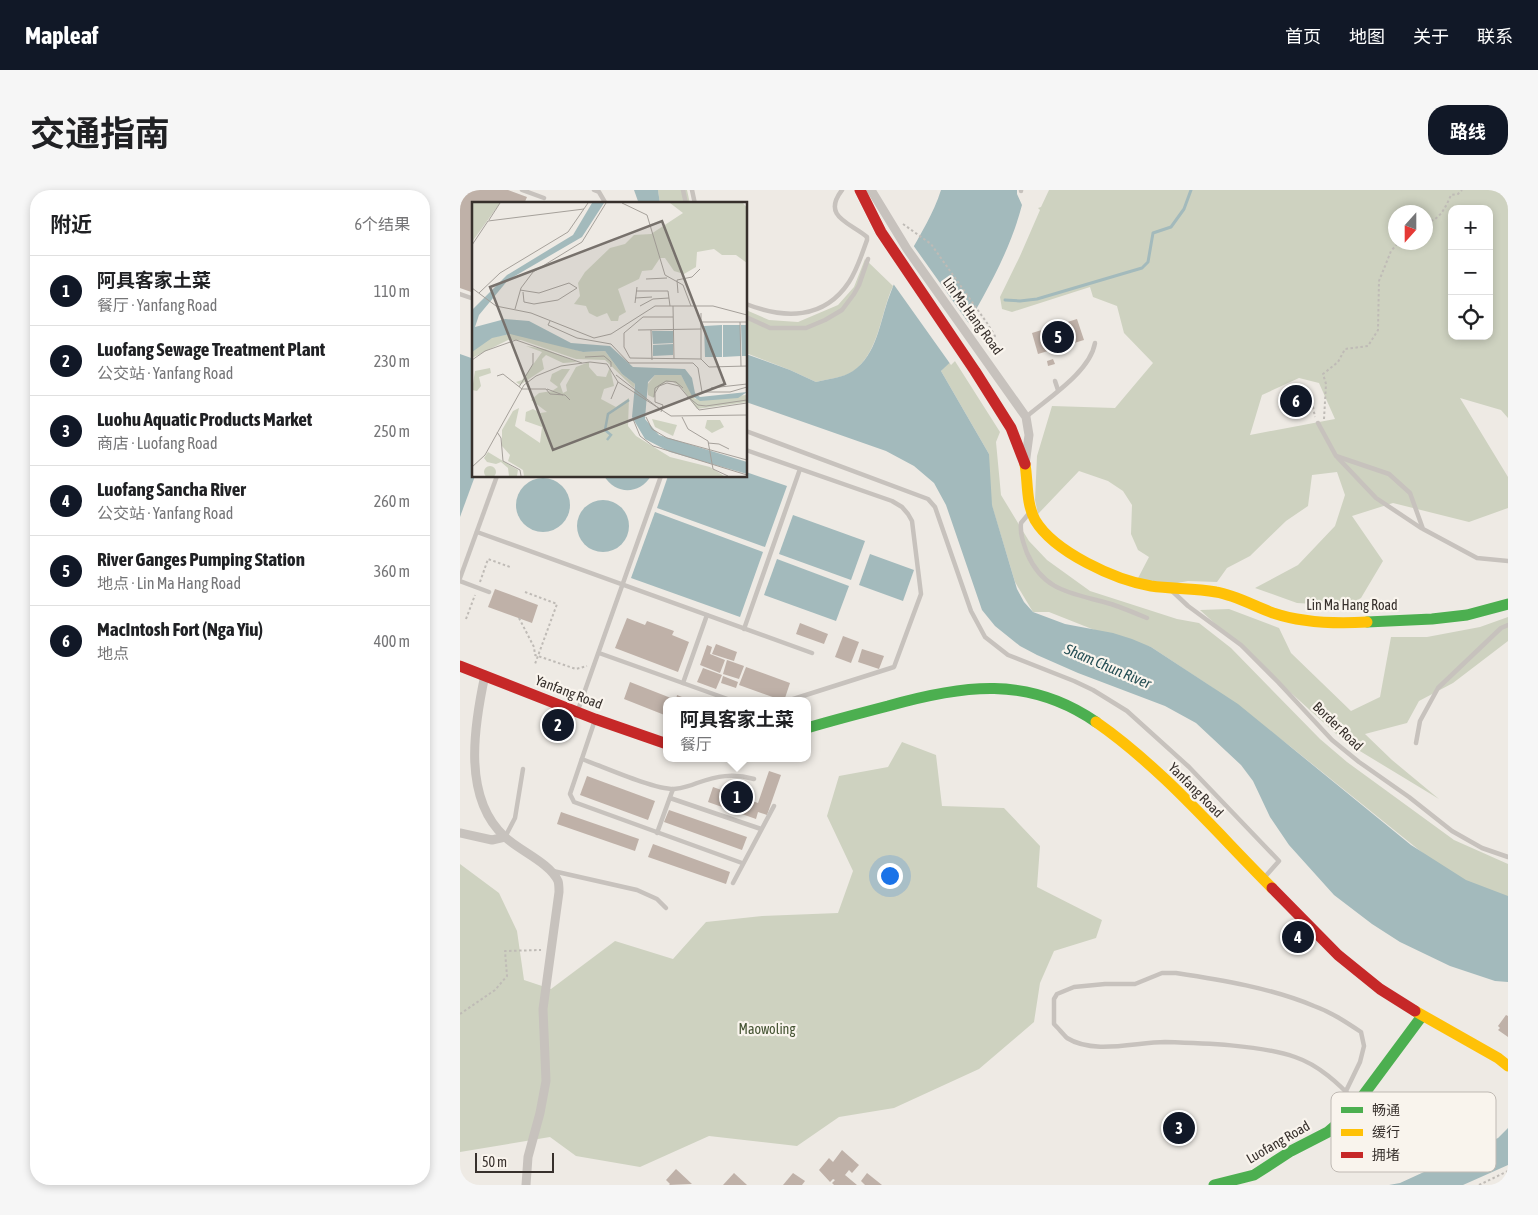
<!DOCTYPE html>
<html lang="zh">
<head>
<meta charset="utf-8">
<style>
  body { margin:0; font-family:"Asap Condensed","Noto Sans SC",sans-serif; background:#f6f6f6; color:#202124 }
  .controls { position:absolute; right:15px; top:15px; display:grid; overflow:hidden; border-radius:10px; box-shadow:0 2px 8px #0003 }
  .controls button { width:45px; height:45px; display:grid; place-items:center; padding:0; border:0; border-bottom:1px solid #e0e0e0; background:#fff; color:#202124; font:25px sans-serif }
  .compass { position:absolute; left:928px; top:15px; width:45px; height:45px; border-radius:50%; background:#fff; box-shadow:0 2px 8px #0003; rotate:201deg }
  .scale { position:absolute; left:15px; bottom:12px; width:79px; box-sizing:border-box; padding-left:5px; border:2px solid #37302c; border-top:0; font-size:14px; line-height:18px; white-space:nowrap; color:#37302c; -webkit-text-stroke:4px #f9f4ed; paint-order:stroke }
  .you { position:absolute; left:429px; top:685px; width:18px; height:18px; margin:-12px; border:4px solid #fff; border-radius:50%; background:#1a73e8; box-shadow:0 0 0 8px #1a73e833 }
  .badge { display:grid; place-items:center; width:32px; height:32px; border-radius:50%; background:#111827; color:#fff; font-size:16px; font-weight:700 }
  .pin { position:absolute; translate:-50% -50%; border:2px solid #fff; box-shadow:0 1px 5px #0006 }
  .popup { position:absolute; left:203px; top:507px; width:148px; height:65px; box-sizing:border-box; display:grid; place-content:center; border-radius:10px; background:#fff; filter:drop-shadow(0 1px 4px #0005); font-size:16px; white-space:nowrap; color:#757577 }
  .popup b { font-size:19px; color:#202124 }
  .popup::after { content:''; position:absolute; left:50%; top:100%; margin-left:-10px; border:10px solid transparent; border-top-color:#fff }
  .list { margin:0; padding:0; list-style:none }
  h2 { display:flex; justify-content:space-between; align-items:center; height:65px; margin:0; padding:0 20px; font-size:21px }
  h2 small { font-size:16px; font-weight:400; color:#757577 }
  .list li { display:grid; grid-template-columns:32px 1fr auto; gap:15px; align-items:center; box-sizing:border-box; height:70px; padding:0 20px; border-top:1px solid #e0e0e0 }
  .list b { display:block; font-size:19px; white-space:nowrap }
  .list p { margin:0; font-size:16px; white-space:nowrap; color:#757577 }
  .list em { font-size:16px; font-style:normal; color:#757577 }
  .icon { flex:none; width:28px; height:28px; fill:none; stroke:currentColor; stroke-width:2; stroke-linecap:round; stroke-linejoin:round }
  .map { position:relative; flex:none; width:1048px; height:995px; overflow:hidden; border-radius:20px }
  header { display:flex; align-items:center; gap:30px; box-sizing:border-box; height:70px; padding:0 25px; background:#111827; color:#fff }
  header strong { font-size:24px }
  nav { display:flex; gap:28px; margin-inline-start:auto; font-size:18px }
  .intro { display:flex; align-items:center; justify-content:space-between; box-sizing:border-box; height:120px; padding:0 30px }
  h1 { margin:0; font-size:35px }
  .button { padding:12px 22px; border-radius:20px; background:#111827; color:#fff; font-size:18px; font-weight:700 }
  main { display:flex; gap:30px; padding:0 30px }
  aside { flex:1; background:#fff; border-radius:20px; box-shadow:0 2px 8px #0003 }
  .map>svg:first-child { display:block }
  .green { fill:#ced2c0; fill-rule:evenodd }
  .water { fill:#a3babc }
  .pier { fill:#eeeae4 }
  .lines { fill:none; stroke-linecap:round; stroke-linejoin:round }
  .stream { stroke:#a3babc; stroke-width:3 }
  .building { fill:#bfb1a8 }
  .path { stroke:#bfbbb6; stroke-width:2; stroke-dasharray:2.5 2.5; stroke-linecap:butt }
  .lane { stroke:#c7c2bd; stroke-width:4.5 }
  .street { stroke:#c7c2bd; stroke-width:9 }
  .fast { stroke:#4caf50; stroke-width:11 }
  .slow { stroke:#ffc107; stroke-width:11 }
  .jam { stroke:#c62828; stroke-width:11 }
  .labels { text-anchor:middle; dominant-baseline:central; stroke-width:4.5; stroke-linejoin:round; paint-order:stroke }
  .street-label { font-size:14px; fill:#37302c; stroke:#f9f4ed }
  .park-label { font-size:14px; fill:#445332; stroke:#f9f4ed }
  .water-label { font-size:15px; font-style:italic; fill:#254e54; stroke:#f9f4ed }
  .inset-river { fill:none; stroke:#a3babc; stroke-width:2.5 }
  .inset-road { fill:none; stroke:#a5a09a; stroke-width:1 }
  .view { fill:#77716c; fill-opacity:0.15; stroke:#77716c; stroke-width:2.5 }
  .inset-edge { fill:none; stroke:#37302c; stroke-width:2.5 }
  .key { fill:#f9f4ed; stroke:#bfb9b3; stroke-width:1 }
  .key-label { font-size:14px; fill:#37302c }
</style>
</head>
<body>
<header>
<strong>Mapleaf</strong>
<nav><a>首页</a><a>地图</a><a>关于</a><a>联系</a></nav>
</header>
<div class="intro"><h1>交通指南</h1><a class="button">路线</a></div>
<main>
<aside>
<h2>附近<small>6个结果</small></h2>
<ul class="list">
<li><span class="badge">1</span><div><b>阿具客家土菜</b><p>餐厅 · Yanfang Road</p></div><em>110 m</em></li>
<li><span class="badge">2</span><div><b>Luofang Sewage Treatment Plant</b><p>公交站 · Yanfang Road</p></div><em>230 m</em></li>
<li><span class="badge">3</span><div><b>Luohu Aquatic Products Market</b><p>商店 · Luofang Road</p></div><em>250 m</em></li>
<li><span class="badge">4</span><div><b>Luofang Sancha River</b><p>公交站 · Yanfang Road</p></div><em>260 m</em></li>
<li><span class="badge">5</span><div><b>River Ganges Pumping Station</b><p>地点 · Lin Ma Hang Road</p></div><em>360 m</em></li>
<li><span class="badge">6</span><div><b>MacIntosh Fort (Nga Yiu)</b><p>地点</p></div><em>400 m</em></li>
</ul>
</aside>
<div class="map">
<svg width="1048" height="995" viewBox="0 0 1048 995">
  <rect width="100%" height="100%" fill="#eeeae4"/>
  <!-- green -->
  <g class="green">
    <polygon points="198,0 227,0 230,14 200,14"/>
    <path d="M589 0H1048V228L1041 220 1000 208 1048 287V318L1009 332 933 313 892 326 923 371 901 408 887 416 837 413 795 398 838 375 875 336 885 305 877 282 852 285 848 316 826 331 790 366 767 378 757 392 728 391 712 394 676 392 689 367 678 360 671 344 672 315 663 301 648 291 619 281 578 324 575 310 577 266 592 216 655 218 693 173 664 143 657 116 633 107 630 97 552 122 542 119 540 107 560 66 580 20 578 18 581 17ZM992 19H1029V146H992ZM936 22H966V52H936ZM839 188 859 193 875 229 790 245 802 205Z"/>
    <path d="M405 69 433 96C420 124 420 160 394 181 384 188 367 189 356 192L330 180 286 163V120L309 130 338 132 378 115 394 97Z"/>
    <polygon points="493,168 540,242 536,252 541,305 569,351 587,370 630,401 717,429 739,433 771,458 860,549 887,572 994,650 1048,674 1048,708 995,689 831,557 753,498 691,457 637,441 589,422 573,422 555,392 529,306 529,264 481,181"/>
    <polygon points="769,419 819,438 831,463 891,521 920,507 931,447 967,447 1020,437 1048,427 1048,451 993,493 959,511 947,533 905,544 932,570 979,609 885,552 740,420"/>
    <polygon points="442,552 476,565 482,616 544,618 580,656 577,697 642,730 636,748 594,761 580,793 574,832 519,879 434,918 379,927 337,956 249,946 180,977 116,966 90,947 0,962 0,674 39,703 57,741 64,790 91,799 155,751 213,769 246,732 302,726 378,723 393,681 367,626 379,586 428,577"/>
  </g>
  <!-- water -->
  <g class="water">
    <polygon points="174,0 198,0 200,14 179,14"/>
    <path d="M481 0H557V4L562 15C549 65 523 107 498 151L501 162 481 181 529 264 532 315 557 399 564 412 573 422 605 434 653 443 672 449 691 457 778 514 951 655 1006 690 1048 706V792L1035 791 990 776 940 752 912 734 874 705 829 655 810 627 793 591 781 575 736 533 705 516 618 483 577 465 560 456 535 436 522 420 486 315 474 293 454 276 426 261 286 212V164L330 180 356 192C367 189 383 188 393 181 417 165 420 131 429 107 442 69 469 38 481 0Z"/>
    <polygon points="0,164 14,169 15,286 0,327"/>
    <polygon points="286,282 327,296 305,357 197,318 208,286 286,286"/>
    <path d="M144 286H191C179 305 156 305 144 286Z"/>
    <circle cx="83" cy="315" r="27"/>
    <circle cx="143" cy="336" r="26"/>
    <polygon points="195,322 303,362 280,427 171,388"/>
    <polygon points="333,325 405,351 391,390 319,364"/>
    <polygon points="410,364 454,380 443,411 399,395"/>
    <polygon points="317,369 389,396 376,431 304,405"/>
    <polygon points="1048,938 1048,975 1003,995 929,995 940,993 1038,948"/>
  </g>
  <!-- pier -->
  <polygon class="pier" points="453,55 510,135 501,152 503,163 491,175 432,92"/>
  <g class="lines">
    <!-- stream -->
    <polyline class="stream" points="545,110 560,111 577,109 682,78 688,72 693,43 711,37 724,19 731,0"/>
  </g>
  <!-- building -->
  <g class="building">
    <polygon points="0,0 48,0 67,7 64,14 14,14 14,103 0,98"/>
    <polygon points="617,129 624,150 578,164 572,143"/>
    <polygon points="593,169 595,174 588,176 587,171"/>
    <polygon points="830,203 838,208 844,208 846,213 833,218 824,206"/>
    <polygon points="35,399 78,415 72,433 28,417"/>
    <polygon points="167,428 185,435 187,431 214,441 212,445 229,452 218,482 155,458"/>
    <polygon points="340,433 368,444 364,454 336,444"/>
    <polygon points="383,446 399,452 391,473 375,467"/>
    <polygon points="256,454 277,462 274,471 252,464"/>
    <polygon points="247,455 252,457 250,464 265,470 260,483 240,475"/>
    <polygon points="402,459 424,466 419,479 398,472"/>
    <polygon points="267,470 284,476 279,489 263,484"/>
    <polygon points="286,477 330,493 324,511 279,495"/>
    <polygon points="243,478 262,485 256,499 237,492"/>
    <polygon points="263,486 278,492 276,498 261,493"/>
    <polygon points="170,492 216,510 217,505 232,511 207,511 207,526 164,509"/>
    <polygon points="309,581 321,585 307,625 298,622 296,629 248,612 253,597 298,613"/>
    <polygon points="127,586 195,611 188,630 120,605"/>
    <polygon points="209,620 287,647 282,660 204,632"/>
    <polygon points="101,622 179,649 175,661 97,634"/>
    <polygon points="193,654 270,682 266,694 188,667"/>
    <polygon points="1046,825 1048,826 1048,847 1038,840 1040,838 1038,836"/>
    <polygon points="382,960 399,975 392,983 389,980 385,985 397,995 374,995 372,993 375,990 373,989 370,992 359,980 369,968 373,972"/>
    <polygon points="216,979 232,994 209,995 210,994 206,990"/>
    <polygon points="274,983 287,995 263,995"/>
    <polygon points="333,983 345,991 342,995 323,995"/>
    <polygon points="407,983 422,995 405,995 401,991"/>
  </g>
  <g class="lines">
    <!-- path -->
    <g class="path">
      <path d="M966 32C980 31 986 16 991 5L998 4 1002 0"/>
      <polyline points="443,34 471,54 527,133 535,146 528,158"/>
      <polyline points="851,207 855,227"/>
      <polyline points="864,229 866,194 863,184 878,172 885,159 908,156 918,140 919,91 931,61 939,52"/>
      <polyline points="20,392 28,369 50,377"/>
      <polyline points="65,402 97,414 75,474"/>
      <polyline points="59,428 74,457 75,465 116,479 127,476"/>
      <polyline points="6,429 15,405"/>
      <polyline points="0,824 35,800 47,786 45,761 81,760"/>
      <polyline points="1019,995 1048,981"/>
    </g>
    <!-- lane -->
    <g class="lane">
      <polyline points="62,0 84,8"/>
      <polyline points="134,0 139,2 146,14"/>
      <polyline points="223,0 226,14"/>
      <polyline points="232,0 235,14"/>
      <polyline points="561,1 561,0"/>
      <polyline points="0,104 14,109"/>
      <path d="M286 114C324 129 364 130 389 92 397 80 402 64 407 50V47C391 33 361 27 382 0"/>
      <polyline points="286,127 310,138 346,138 365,130 382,120 394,104 399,95 408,69"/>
      <polyline points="595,191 598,200"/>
      <path d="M566 227C588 208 630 182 635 153"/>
      <polyline points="858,233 876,266 929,284 950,303 963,339 1017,368 1048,371"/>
      <polyline points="286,241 468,309 475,317 511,421 525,447 548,465 614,491 633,500 667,521 729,577 819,671 803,689"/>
      <polyline points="286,260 432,311 442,317 448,324 452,331 461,404 434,477 327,511"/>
      <polyline points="878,268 916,308 961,338"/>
      <path d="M571 321 561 333C560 344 563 352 567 363 584 403 614 403 651 414 663 418 675 423 687 428"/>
      <polyline points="17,342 352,463"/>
      <polyline points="0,388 37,286"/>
      <polyline points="0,391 29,402"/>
      <polyline points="711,400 728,416 781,455 818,492 872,550 899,572 949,607 992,641 1022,658 1048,667"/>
      <polyline points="284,439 340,279"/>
      <polyline points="139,463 273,511"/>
      <polyline points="223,493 247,425"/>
      <polyline points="118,520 201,286"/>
      <polyline points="135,530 110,604 114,612 282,673"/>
      <polyline points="956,553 960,531 978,498 1041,438 1048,435"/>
      <path d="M122 569C144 577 193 599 214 599 222 598 230 596 237 593 257 586 273 583 294 589"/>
      <polyline points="210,608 301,639"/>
      <polyline points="197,643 213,599"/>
      <polyline points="45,647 55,628 63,579"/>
      <polyline points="93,681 177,700 197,709 206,718"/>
      <polyline points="273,693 314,616"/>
      <path d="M886 901 900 872 904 856 901 842C886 832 871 822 854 816 811 798 762 790 716 783H702L675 794H645L614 797 597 804 594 809V834C598 838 603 844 607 848 634 865 676 852 705 852 742 853 801 855 835 867 859 875 879 894 896 912"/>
    </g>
    <!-- street -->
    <g class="street">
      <polyline points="411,0 447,59 566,227 569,245 565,275"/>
      <path d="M25 485C14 536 2 608 45 647 60 661 90 673 98 691 99 694 99 699 99 702L83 819 86 891 80 923 68 967 66 995"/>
      <polyline points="0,643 32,650 45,647"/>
    </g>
    <!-- fast -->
    <g class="fast">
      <polyline points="907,432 972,429 1007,425 1048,414"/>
      <path d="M347 538C374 530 401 523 428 516 502 495 568 485 636 532"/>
      <polyline points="754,995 794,985 831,961 868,942 890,923 962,826"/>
    </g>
    <!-- slow -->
    <g class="slow">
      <path d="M565 274C568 292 566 313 575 330 594 362 655 390 691 396 713 399 735 398 756 402 775 405 794 416 813 423 843 433 875 434 907 432"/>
      <path d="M636 532C702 578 756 642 812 698"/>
      <polyline points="955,821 1038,868 1048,876"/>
    </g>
    <!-- jam -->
    <g class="jam">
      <polyline points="400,0 421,42 515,181 551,238 565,274"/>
      <polyline points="0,476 135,529 207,554"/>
      <polyline points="812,698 878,765 920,799 955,821"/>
    </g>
  </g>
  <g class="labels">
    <!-- street labels -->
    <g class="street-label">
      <text transform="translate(513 126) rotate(54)">Lin Ma Hang Road</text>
      <text x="892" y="415">Lin Ma Hang Road</text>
      <text transform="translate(109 502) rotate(21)">Yanfang Road</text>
      <text transform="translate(878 536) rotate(44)">Border Road</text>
      <text transform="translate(736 600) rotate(45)">Yanfang Road</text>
      <text transform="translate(818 952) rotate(-30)">Luofang Road</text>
    </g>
    <!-- park labels -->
    <g class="park-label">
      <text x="307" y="839">Maowoling</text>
    </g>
    <!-- water labels -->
    <g class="water-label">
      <text transform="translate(648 476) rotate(23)">Sham Chun River</text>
    </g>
  </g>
  <!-- overview -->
  <g transform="translate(12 12)">
    <rect width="275" height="275" fill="#eeeae4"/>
    <path d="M0 1H28L0 40ZM198 1H271L275 6V61L264 53H250L242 47 225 50 224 65 212 72 202 69 193 56H188L180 68 170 69 167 77 146 87 154 110 147 114 146 119H139L135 111 125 115 117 111 114 104 102 102 108 94 106 81 113 70 138 46 153 42 162 33 179 32 211 11ZM46 131 111 150 133 149 150 172 163 182 162 186 133 158 104 157 49 138H36L0 156V149L20 135ZM54 144 73 147 105 160 91 161 74 153 70 157 72 167 48 183 44 180 50 178 70 150ZM117 160V165L125 174 134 175 138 165 142 184 132 187 129 197 144 205 157 196 156 224 164 234 198 255 238 265 252 274H52L51 268 36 259 38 253 30 244V228L41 209 47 206 43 224 68 241 70 225 53 219 54 210 61 207 68 211 75 210 59 198 67 191 80 189 86 185 78 179 80 172 90 167H98L88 182 91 191 95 189 94 183 104 165ZM18 166 19 171 7 175 9 184 5 189 0 188 3 169ZM183 173H209L223 197 275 193V200L225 207 209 185 201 180H194L184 187 182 196 176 193 175 183ZM180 217 205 223 201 234 183 225ZM235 218H248L252 225 240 231 233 226ZM16 250 46 268 45 274H37L36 266 29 260 24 262 15 260 12 256ZM12 270a6 6 0 1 1 12 0a6 6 0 1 1-12 0Z" fill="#ced2c0"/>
    <path d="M120 1H132L110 35 36 78 7 113 3 125 33 117 57 119 99 141 138 144 161 165 213 167 220 176 223 191 228 195 275 190 266 196 228 199 220 194 209 173H183L176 180 173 217 187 233 275 260V272L198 250 173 237 160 215 163 182 150 172 133 149 111 150 38 132 20 136 0 150 1 107 35 73 101 33ZM250 123V155H233L232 124ZM251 123H268L269 154 251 155ZM269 123H275V154H270ZM180 129H201V141L181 142ZM201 142V153L181 154V143Z" fill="#a3babc"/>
    <path class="inset-river" d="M135 238 139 233 133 228 136 212 157 198"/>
    <path class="inset-road" d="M150 1 175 13 193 73 211 83 219 104M17 18 28 1M0 43 16 19 112 7M174 77 195 76M0 86 24 104 59 111 122 136 139 132 183 104H241L275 113M48 88 67 91 97 81 105 86 86 98 62 102 52 100 51 90M164 89H196L198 104M7 91 28 71 96 30 116 1M206 91 205 78 220 75 228 67M163 96 180 95M163 101 165 85M168 104 181 97 197 96M201 104 202 157M43 107 49 86 61 70 110 40 134 1M229 111V157L237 165 275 164M201 115H171L152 131V145L158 156 229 157M78 119 76 123 105 136 139 142 157 161H221L226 166 230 190H258L275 185M229 120H275M268 120 269 164M166 128 229 127M179 128 180 158M113 155 132 154 139 160V165M0 158 13 149 44 138 110 161M144 173 189 208M25 174 31 172 50 187H74L78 192 93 193 98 198M47 185 61 162V151M239 186 275 182M75 187 91 193M182 195 183 186 194 179 204 180 211 186M216 195 226 203 234 204 275 198M139 197 146 180M189 210 191 203 183 200V191L187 184 195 181 207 184 227 208 275 201M174 215 180 227 195 236 275 258M210 215 216 227 236 239 241 267 256 274M161 217 168 234 181 244 275 273M25 230 29 236 31 259 48 268 49 274M236 241 247 242 257 247M0 265 13 253 52 183 64 174 89 164 118 160 135 162 146 180 199 214 275 213"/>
    <path class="view" d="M190 19 253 182 81 248 18 85Z"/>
    <rect width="275" height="275" class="inset-edge"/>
  </g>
  <!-- legend -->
  <rect x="871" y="902" width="165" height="80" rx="8" class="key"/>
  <rect x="881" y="917" width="22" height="6" fill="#4caf50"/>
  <rect x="881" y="939" width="22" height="7" fill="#ffc107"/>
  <rect x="881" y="962" width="22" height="6" fill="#c62828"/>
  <g class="key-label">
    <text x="912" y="925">畅通</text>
    <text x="912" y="947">缓行</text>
    <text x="912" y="970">拥堵</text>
  </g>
</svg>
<div class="controls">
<button>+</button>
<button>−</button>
<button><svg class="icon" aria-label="locate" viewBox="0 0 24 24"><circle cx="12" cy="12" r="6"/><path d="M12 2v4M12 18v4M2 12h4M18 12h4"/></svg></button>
</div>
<svg class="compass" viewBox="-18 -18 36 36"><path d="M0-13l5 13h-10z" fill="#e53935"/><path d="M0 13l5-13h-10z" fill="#757577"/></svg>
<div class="scale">50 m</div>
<div class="you"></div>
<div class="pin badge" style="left:277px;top:607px">1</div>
<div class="popup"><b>阿具客家土菜</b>餐厅</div>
<div class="pin badge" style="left:98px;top:535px">2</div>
<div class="pin badge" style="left:719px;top:938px">3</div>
<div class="pin badge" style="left:838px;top:747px">4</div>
<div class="pin badge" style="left:598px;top:147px">5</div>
<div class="pin badge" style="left:836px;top:211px">6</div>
</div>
</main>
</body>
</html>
